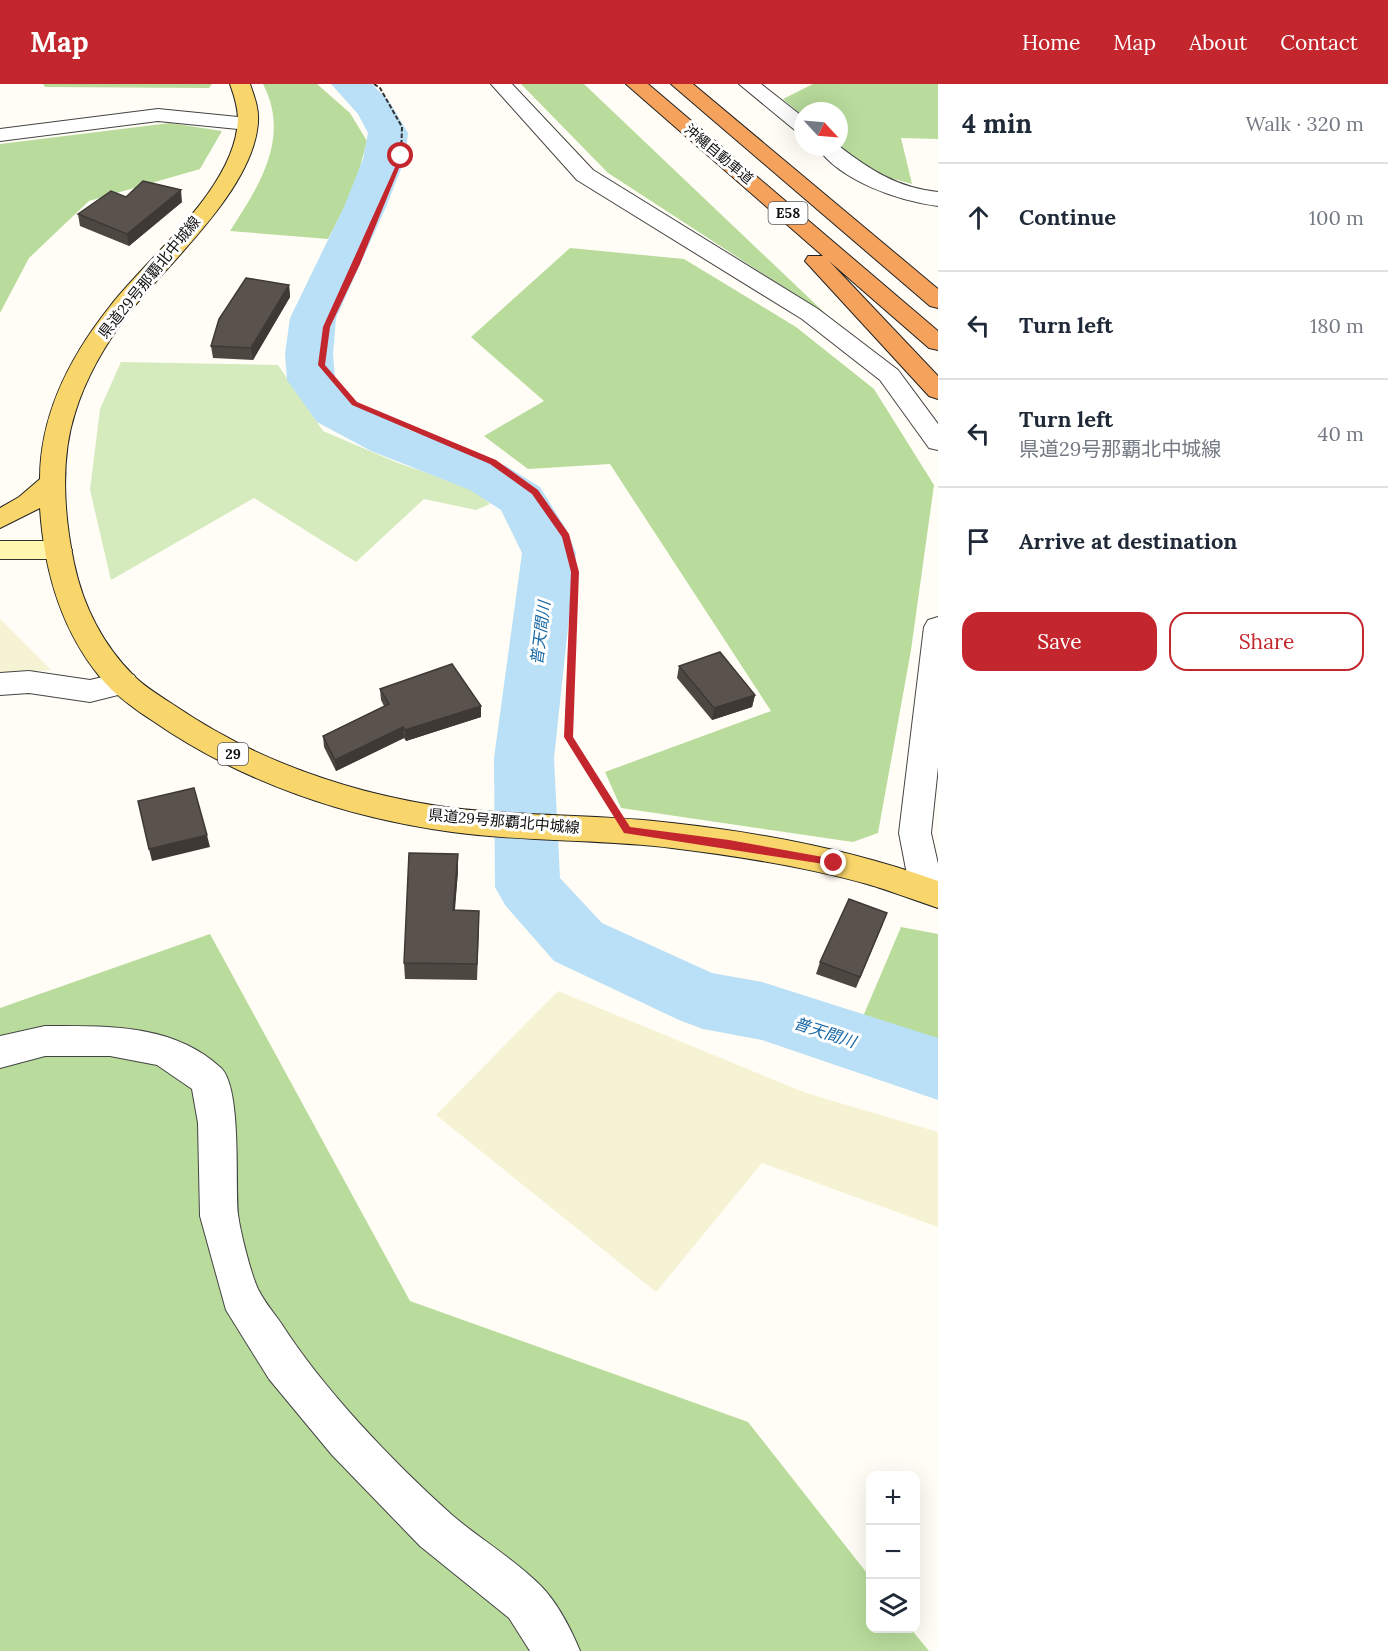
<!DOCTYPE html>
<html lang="en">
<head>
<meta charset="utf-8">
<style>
  body { margin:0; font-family:Lora,"Noto Sans JP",serif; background:#f2f2f3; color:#1f2937 }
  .controls { position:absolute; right:18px; bottom:18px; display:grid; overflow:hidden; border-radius:12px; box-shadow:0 6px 24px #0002 }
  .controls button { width:54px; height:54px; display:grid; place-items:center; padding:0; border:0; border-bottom:2px solid #e0e1e3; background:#fff; color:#1f2937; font:30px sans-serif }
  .compass { position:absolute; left:794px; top:18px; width:54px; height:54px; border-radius:50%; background:#fff; box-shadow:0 6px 24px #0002; rotate:116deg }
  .stop { position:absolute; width:18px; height:18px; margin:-14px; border:4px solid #c4262e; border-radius:50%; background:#fff }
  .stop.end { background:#c4262e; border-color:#fff; box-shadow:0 2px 6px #0008 }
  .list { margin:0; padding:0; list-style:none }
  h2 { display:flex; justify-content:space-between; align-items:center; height:78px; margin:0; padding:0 24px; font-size:26px }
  h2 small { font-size:20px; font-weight:400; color:#747a83 }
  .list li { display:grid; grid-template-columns:39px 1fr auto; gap:18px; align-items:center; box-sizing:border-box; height:108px; padding:0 24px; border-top:2px solid #e0e1e3 }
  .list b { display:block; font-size:22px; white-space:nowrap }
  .list p { margin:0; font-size:20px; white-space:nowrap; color:#747a83 }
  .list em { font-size:20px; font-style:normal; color:#747a83 }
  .actions { display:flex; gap:12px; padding:18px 24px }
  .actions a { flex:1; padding:14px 0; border:2px solid #c4262e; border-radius:18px; text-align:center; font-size:21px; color:#c4262e }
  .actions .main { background:#c4262e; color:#fff }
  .icon { flex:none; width:33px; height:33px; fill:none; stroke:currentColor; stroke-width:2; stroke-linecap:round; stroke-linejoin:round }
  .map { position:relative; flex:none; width:938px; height:1567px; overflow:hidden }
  header { display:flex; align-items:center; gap:36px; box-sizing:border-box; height:84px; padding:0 30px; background:#c4262e; color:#fff }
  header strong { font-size:28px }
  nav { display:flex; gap:33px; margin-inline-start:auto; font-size:21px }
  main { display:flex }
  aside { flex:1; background:#fff }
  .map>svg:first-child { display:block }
  .farmland { fill:#f6f3d4 }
  .green { fill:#d5ebbd }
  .forest { fill:#b9dc9c }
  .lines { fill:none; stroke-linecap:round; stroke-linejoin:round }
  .river { fill:#b9e0f7; fill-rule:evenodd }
  .street-casing { stroke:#444; stroke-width:2 }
  .secondary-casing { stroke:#333; stroke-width:2 }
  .primary-casing { stroke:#222; stroke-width:2 }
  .highway-casing { stroke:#222; stroke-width:2 }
  .path-far1 { stroke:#333; stroke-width:2; stroke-dasharray:4.5 2; stroke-linecap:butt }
  .path { stroke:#333; stroke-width:4; stroke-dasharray:5 3; stroke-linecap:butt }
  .street { fill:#fff; fill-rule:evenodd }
  .secondary { fill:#fff6b0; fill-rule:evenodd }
  .primary { fill:#f9d66b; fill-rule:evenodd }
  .highway { fill:#f5a25d; fill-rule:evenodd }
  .wall { fill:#4d4742 }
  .shaded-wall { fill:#3f3936 }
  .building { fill:#5a524d; stroke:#3f3936; stroke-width:1.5 }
  .route { fill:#c4262e }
  .labels { text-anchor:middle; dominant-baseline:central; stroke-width:6; stroke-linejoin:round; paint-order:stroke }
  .far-street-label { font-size:14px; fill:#111; stroke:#fff }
  .shield { fill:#fff; stroke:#585858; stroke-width:1.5 }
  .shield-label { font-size:14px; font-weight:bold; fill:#111 }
  .street-label { font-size:15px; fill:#111; stroke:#fff }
  .water-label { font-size:16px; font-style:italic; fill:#1768a6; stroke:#fff }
</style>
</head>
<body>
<header>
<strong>Map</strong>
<nav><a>Home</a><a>Map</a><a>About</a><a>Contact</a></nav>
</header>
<main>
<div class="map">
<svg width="938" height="1567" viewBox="0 0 938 1567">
  <rect width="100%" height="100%" fill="#fffdf5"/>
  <!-- farmland -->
  <g class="farmland">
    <polygon points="0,535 51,586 0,589"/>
    <polygon points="558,907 806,1009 938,1048 938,1143 762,1079 656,1208 436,1031"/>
  </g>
  <!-- green -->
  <polygon class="green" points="121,278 278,281 323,347 398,379 474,405 490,420 476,426 424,415 356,478 254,414 111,496 90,406 100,325"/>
  <!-- forest -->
  <g class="forest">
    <polygon points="43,0 212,0 209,4 45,3"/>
    <path d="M263 0H317L350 29 367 57 354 105 328 155 230 147C259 102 291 54 263 0Z"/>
    <polygon points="521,0 584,0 828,232 608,89"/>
    <polygon points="813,0 938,0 938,55 901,54 912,100 866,87 839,63 839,27 803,27 803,32 783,15"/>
    <polygon points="170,39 222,47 200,85 89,117 29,174 0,229 0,60"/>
    <polygon points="570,164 684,175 796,243 874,305 934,401 911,566 878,749 853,758 621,724 605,688 771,627 610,380 528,385 484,352 544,317 471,253"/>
    <polygon points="901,843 938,850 938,967 859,942"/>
    <polygon points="210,850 410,1217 748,1338 870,1493 870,1544 911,1545 929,1567 0,1567 0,924"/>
  </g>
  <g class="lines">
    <!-- river -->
    <polygon class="river" points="331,0 372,0 389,17 408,49 405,75 386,123 336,234 333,270 335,294 353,316 407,345 506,382 540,403 566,445 576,469 554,674 560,794 602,839 712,889 762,898 938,954 938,1016 762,956 703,945 679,936 554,877 505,821 495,803 494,674 522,469 501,426 470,406 371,367 317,338 287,296 285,270 290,234 344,123 363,75 368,49 358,30"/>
    <!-- street casing -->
    <g class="street-casing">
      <g id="street">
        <polygon points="491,0 512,0 593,86 818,225 898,286 938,340 938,366 929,364 880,296 802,235 577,96"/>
        <polygon points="739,0 761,0 803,33 803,49 796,47"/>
        <polygon points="158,25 248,34 255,36 258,40 255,44 248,46 158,37 0,57 0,45"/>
        <path d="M839 62C870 86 898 104 938 108V122C899 117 840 97 817 63Z"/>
        <polygon points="938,533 938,683 931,749 938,780 938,816 927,819 915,815 910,806 899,749 924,543 928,536"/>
        <polygon points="29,587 90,596 123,588 134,591 138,599 134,607 90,618 29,609 0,611 0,589"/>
        <path d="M45 942C105 942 173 939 221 984 242 1004 235 1100 238 1130 240 1147 251 1190 258 1205 264 1217 273 1228 281 1239 323 1305 393 1378 452 1431 480 1455 514 1475 540 1501 557 1518 571 1545 580 1567H530L509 1534 420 1462 332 1371 269 1295 226 1226 200 1132 198 1039 192 1005 157 981 110 972H45L0 984V952Z"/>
      </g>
    </g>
    <!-- secondary casing -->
    <g class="secondary-casing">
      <polygon id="secondary" points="0,457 58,457 68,460 72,466 68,472 58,475 0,475"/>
    </g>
    <!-- primary casing -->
    <g class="primary-casing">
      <path id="primary" d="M230 0H250C254 12 259 24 258 37 255 104 169 178 129 229 106 259 86 293 75 329 60 375 64 432 74 479 83 522 103 561 134 592 146 604 162 613 177 623 258 678 355 711 452 724 525 733 599 730 672 739 763 749 852 766 938 797V824C914 816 891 807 867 800 803 782 737 772 672 764 599 755 525 758 452 748 347 734 241 698 153 637 133 624 115 611 100 593 60 544 44 485 40 424L0 444V424L19 413 40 395C40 329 71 271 111 221 151 170 235 104 238 36 238 24 234 11 230 0Z"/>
    </g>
    <!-- highway casing -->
    <g class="highway-casing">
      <g id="highway">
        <polygon points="626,0 648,0 938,247 938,266 929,264 829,177 938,292 938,315 929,312 805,177 808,172 823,172"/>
        <polygon points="671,0 693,0 938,205 938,224 930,222"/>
      </g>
    </g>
    <!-- path-far1 -->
    <polyline class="path-far1" points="374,0 380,4 402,43 401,72 357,180 326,243 322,281 354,319 493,378 504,386"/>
    <!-- path -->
    <polyline class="path" points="501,384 535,408 566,452 575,488 569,653 607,715"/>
    <!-- street -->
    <use href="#street" class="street"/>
    <!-- secondary -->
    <use href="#secondary" class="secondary"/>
    <!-- primary -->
    <use href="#primary" class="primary"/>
    <!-- highway -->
    <use href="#highway" class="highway"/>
  </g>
  <!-- wall -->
  <g class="wall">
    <polygon points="126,113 182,118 129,162 80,142 78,130"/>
    <polygon points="289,201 290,213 253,276 213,274 211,262"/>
    <polygon points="679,582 755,611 752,623 712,636 677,594"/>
    <polygon points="380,605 481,633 406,657 404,654 336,687 324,663 323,652 384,622 381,616"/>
    <polygon points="458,787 455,826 479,843 477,896 405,895 404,879"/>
    <polygon points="883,840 856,904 816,890 820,878"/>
  </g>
  <!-- shaded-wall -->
  <g class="shaded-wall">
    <polygon points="181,106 182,118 129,162 127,150"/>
    <polygon points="289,201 290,213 253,276 251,264"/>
    <polygon points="755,611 752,623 712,636 714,624"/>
    <polygon points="481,622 481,633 406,657 405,646"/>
    <polygon points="403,643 404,654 336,687 335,676"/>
    <polygon points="207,751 210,763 152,777 149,765"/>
    <polygon points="458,770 458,787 453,842 453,826"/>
  </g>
  <!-- building -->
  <g class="building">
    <polygon points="143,97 181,106 127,150 78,130 111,107 126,113"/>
    <polygon points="246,194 289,201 251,264 211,262 219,235"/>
    <polygon points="720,568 755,611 714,624 679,582"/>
    <polygon points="452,580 481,622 405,646 403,643 335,676 323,652 389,620 380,605"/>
    <polygon points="194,704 207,751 149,765 138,717"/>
    <polygon points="409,769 458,770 453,826 479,827 477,880 404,879"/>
    <polygon points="849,815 887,829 860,893 820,878"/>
  </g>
  <!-- route -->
  <polygon class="route" points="401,70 404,72 360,180 330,243 325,281 357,318 496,376 538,406 569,450 579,488 573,653 630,743 729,756 834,775 839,779 837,782 624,749 564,653 571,488 562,453 532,410 490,380 352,321 318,281 323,243"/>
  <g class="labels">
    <!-- far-street labels -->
    <g class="far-street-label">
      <text transform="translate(719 70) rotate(40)">沖縄自動車道</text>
    </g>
    <!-- shield labels -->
    <g class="shield">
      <rect x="768.5" y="118" width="39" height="22" rx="4.5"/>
      <rect x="218" y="659" width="30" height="22" rx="4.5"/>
    </g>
    <g class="shield-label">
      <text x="788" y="129">E58</text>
      <text x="233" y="670">29</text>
    </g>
    <!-- street labels -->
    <g class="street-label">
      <text transform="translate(149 193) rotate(-51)">県道29号那覇北中城線</text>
      <text transform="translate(504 737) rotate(5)">県道29号那覇北中城線</text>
    </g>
    <!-- water labels -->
    <g class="water-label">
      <text transform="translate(540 549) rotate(-83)">普天間川</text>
      <text transform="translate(825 948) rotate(18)">普天間川</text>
    </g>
  </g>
</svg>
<div class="controls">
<button>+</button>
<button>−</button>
<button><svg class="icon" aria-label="layers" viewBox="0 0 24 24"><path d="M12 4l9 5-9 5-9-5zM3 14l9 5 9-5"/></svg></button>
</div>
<svg class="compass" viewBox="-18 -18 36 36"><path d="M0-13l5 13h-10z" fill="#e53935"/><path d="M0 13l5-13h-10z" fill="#747a83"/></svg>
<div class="stop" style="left:401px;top:72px"></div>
<div class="stop end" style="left:834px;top:779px"></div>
</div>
<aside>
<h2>4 min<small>Walk · 320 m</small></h2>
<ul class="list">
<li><svg class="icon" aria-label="ahead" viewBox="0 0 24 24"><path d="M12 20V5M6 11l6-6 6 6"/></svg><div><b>Continue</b></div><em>100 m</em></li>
<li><svg class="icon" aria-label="left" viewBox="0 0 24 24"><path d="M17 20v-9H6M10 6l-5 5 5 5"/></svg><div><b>Turn left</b></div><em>180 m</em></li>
<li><svg class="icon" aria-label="left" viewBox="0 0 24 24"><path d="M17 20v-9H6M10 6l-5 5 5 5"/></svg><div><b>Turn left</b><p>県道29号那覇北中城線</p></div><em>40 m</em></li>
<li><svg class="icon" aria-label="arrive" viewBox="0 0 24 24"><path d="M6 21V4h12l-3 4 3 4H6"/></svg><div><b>Arrive at destination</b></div></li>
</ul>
<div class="actions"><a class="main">Save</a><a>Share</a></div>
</aside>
</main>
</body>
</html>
